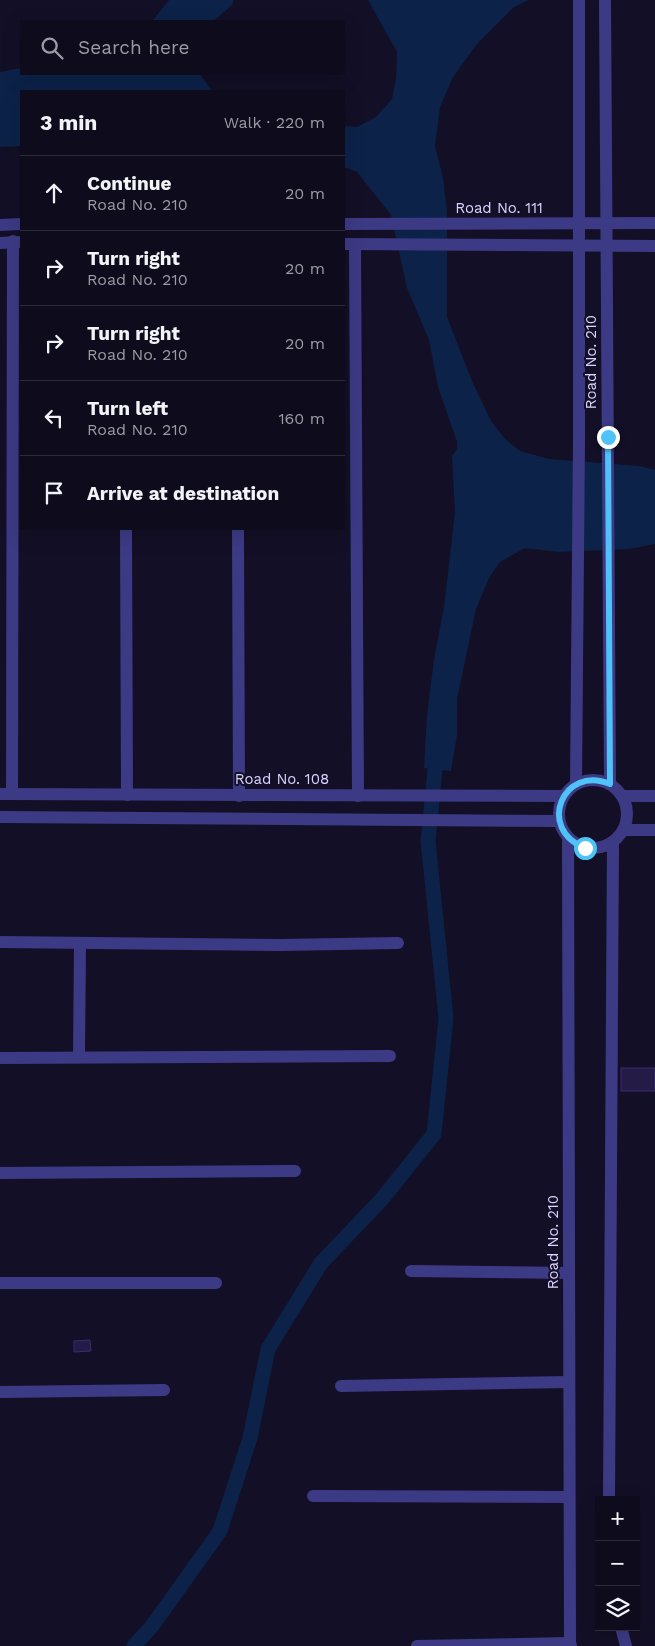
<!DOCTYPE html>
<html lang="en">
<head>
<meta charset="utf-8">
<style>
  body { margin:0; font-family:"Work Sans",sans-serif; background:#171425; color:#f1f3f6 }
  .controls { position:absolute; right:15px; bottom:15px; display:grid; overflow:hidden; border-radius:0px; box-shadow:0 5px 20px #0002 }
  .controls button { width:45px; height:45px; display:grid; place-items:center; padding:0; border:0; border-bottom:1px solid #2e2b3b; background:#0e0b1c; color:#f1f3f6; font:25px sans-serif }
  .stop { position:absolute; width:15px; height:15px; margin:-11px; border:4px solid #4fc3f7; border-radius:50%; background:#fff }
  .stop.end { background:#4fc3f7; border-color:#fff; box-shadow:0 1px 5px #0008 }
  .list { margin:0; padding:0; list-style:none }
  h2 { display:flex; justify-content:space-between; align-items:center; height:65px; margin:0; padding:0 20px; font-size:21px }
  h2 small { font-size:16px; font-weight:400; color:#9b9ba3 }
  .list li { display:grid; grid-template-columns:32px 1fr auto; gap:15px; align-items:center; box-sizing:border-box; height:75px; padding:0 20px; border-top:1px solid #2e2b3b }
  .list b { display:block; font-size:19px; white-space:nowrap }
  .list p { margin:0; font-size:16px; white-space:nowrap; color:#9b9ba3 }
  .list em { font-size:16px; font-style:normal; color:#9b9ba3 }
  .icon { flex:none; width:28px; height:28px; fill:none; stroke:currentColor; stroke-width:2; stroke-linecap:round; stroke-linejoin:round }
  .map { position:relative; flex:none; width:655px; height:1646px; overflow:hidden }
  .search { position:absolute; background:#0e0b1c; box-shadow:0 5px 20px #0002; left:20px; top:20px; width:325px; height:55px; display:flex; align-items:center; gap:12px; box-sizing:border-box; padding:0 18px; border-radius:0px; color:#9b9ba3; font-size:19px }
  .panel { position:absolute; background:#0e0b1c; box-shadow:0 5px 20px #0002; left:20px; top:90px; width:325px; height:440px; border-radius:0px }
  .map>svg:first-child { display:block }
  .water { fill:#0c2248 }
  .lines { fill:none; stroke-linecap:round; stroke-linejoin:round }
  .canal { stroke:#0c2248; stroke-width:15 }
  .building { fill:#241b47; stroke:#3b2d73 }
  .minor { stroke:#3d3a85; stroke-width:12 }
  .tertiary { stroke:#3d3a85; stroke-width:12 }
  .route { stroke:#4fc3f7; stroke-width:6 }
  .labels { text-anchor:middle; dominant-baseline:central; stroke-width:4; stroke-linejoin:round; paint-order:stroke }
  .street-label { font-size:15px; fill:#d9d4ff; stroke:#130f26 }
</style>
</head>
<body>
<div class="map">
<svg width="655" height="1646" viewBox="0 0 655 1646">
  <rect width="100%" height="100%" fill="#130f26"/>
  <!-- water -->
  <g class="water">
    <polygon points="169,0 224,0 212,21 149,21 154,19"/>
    <polygon points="368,0 529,0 514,7 477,44 453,77 440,107 435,146 443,178 447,210 447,317 472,381 491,421 505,439 520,451 549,459 639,466 655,470 655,544 630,549 558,552 525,548 500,562 489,578 476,609 457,699 457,735 451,771 424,768 427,715 434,659 444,607 455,512 452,456 457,449 457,442 438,387 429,340 407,288 391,215 357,172 344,167 344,126 357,127 376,117 392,99 396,78 397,52"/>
    <polygon points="21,68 21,74 200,74 212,91 21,91 21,146 0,147 0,72"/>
  </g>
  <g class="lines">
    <!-- canal -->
    <g class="canal">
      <polyline points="202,21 226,0"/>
      <polyline points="134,1646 152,1626 220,1531 250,1438 268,1349 321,1263 382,1199 434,1134 446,1018 428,841 437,749"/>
    </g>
  </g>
  <!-- building -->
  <g class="building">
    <rect x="621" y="1068" width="34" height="23"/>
    <polygon points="90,1340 91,1351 74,1352 74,1341"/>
  </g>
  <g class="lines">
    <!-- minor -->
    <g class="minor">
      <polyline points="355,245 358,796"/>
      <polyline points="126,529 127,795"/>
      <polyline points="238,529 239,796"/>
      <polyline points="12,794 13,241"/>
      <polyline points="0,942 280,945 398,943"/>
      <polyline points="79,1057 80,943"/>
      <polyline points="0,1058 390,1056"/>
      <polyline points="0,1173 295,1171"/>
      <polyline points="411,1271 569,1273"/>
      <polyline points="0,1283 216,1283"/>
      <polyline points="341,1386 569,1382"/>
      <polyline points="0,1392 164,1390"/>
      <polyline points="313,1496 569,1497"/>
      <polyline points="417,1646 570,1643 570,1646"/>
    </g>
    <!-- tertiary -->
    <g class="tertiary">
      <polyline points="605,0 610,784"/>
      <polyline points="344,224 655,223"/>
      <polyline points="0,225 21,224"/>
      <polyline points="0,243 21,242"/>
      <polyline points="344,244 655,246"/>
      <circle cx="593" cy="814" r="34"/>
      <polyline points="576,784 579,438 579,0"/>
      <polyline points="0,794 563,796"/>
      <polyline points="622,796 655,796"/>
      <polyline points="0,817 559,821"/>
      <polyline points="623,830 655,830"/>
      <polyline points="568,838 570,1643 571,1646"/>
      <polyline points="609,1500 613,842"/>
      <polyline points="621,1627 626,1646"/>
    </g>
  </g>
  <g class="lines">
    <!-- route -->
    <path class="route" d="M585 848C536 829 563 764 610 784L608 437"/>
  </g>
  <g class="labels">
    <!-- street labels -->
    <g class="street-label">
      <text x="499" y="208">Road No. 111</text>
      <text transform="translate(591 362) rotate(-90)">Road No. 210</text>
      <text x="282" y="779">Road No. 108</text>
      <text transform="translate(553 1242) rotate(-90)">Road No. 210</text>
    </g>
  </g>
</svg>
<div class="controls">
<button>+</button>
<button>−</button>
<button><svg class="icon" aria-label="layers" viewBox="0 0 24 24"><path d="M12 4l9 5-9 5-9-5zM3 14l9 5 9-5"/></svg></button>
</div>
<div class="stop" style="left:585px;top:848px"></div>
<div class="stop end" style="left:608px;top:437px"></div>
<div class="search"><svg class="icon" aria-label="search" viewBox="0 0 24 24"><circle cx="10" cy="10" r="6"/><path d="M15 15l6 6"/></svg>Search here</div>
<section class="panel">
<h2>3 min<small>Walk · 220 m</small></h2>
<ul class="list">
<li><svg class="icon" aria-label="ahead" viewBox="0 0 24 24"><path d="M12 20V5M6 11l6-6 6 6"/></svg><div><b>Continue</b><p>Road No. 210</p></div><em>20 m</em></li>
<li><svg class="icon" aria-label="right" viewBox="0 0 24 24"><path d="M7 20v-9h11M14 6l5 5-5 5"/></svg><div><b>Turn right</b><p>Road No. 210</p></div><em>20 m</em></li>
<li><svg class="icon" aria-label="right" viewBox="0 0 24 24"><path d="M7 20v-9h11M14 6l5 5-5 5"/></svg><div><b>Turn right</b><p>Road No. 210</p></div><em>20 m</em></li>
<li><svg class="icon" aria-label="left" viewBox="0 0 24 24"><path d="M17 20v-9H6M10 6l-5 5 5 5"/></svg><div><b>Turn left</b><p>Road No. 210</p></div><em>160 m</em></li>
<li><svg class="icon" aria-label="arrive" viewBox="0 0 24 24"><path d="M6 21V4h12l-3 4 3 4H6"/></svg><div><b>Arrive at destination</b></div></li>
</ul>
</section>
</div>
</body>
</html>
